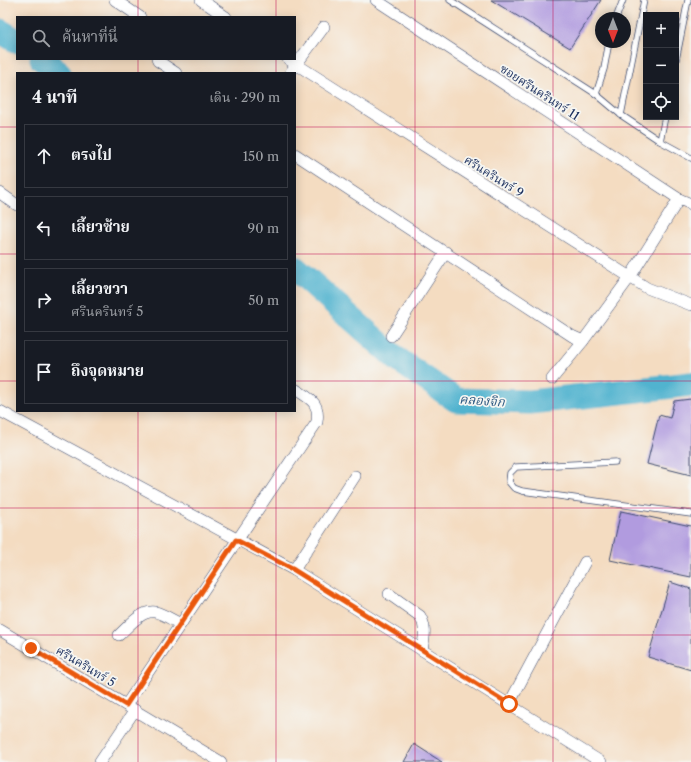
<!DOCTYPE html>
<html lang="th">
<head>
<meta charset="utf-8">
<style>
  body { margin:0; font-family:"Libre Caslon Text","Noto Serif Thai",serif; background:#20242c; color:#f1f3f6 }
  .controls { position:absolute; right:12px; top:12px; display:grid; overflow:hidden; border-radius:0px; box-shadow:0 2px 10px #0003 }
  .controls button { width:36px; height:36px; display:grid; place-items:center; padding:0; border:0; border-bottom:1px solid #363941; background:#171b24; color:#f1f3f6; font:20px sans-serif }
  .compass { position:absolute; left:595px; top:12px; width:36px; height:36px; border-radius:50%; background:#171b24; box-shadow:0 2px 10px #0003; rotate:180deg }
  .stop { position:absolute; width:12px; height:12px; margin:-9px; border:3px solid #ea580c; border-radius:50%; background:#fff }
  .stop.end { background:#ea580c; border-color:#fff; box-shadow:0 1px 4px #0008 }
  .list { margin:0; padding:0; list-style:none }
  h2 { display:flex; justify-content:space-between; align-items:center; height:52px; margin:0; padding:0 16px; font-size:17px }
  h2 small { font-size:13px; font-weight:400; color:#9ea1a6 }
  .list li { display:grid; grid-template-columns:26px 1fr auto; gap:12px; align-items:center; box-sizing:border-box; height:64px; margin:0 8px 8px; padding:0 8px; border:1px solid #363941; border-radius:0px }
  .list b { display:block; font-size:15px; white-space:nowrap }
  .list p { margin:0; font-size:13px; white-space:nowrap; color:#9ea1a6 }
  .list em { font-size:13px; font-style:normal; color:#9ea1a6 }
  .icon { flex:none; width:22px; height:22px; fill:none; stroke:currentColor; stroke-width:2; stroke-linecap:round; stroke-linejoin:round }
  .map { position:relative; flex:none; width:691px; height:762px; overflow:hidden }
  .search { position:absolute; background:#171b24; box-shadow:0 2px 10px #0003; left:16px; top:16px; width:280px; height:44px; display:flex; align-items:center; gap:10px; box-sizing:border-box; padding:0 14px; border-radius:0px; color:#9ea1a6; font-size:15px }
  .panel { position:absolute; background:#171b24; box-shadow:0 2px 10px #0003; left:16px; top:72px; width:280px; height:340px; border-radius:0px }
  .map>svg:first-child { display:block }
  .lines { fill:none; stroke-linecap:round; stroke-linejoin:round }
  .river { stroke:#51b3cf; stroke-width:25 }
  .building { fill:#b19bdf }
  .lane-casing { stroke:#3c496d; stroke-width:7 }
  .street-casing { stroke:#3c496d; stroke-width:12 }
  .lane { stroke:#fff; stroke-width:5.5 }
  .street { stroke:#fff; stroke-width:11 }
  .route { stroke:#ea580c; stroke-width:5 }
  .grid { fill:none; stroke:#c2185b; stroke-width:1; stroke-opacity:0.55 }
  .labels { text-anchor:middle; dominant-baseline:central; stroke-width:3.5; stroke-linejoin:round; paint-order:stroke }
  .street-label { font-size:12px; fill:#1b2f5e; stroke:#f6f6f2 }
  .water-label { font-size:13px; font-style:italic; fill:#2b5780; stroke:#f6f6f2 }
</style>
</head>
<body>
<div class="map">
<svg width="691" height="762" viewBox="0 0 691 762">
  <rect width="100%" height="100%" fill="#f6f6f2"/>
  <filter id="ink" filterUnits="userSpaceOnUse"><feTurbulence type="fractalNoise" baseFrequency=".025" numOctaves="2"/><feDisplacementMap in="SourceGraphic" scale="8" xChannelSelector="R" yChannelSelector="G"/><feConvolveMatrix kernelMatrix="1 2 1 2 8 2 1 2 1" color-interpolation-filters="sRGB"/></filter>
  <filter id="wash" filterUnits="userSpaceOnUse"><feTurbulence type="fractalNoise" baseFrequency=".012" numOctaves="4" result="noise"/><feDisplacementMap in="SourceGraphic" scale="16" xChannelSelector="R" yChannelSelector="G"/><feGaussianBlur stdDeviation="0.9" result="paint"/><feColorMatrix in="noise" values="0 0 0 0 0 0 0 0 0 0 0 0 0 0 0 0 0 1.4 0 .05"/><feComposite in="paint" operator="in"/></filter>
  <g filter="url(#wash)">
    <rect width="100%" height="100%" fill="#f4dcc1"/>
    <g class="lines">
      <!-- river -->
      <g class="river">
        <polyline points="0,31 17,41"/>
        <polyline points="42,59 59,73"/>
        <polyline points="295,268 397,359 456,400 530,402 691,384"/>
      </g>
    </g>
    <g id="blocks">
      <!-- building -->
      <g class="building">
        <polygon points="491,0 601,0 570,48"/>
        <polygon points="691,399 691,475 647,464 659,415 670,418 674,401"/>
        <polygon points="621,511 691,526 691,577 610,560"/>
        <polygon points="670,582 691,589 691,670 648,657"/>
        <polygon points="414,744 442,762 404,762"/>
      </g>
    </g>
  </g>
  <g filter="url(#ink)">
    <use href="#blocks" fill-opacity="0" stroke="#3c496d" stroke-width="1"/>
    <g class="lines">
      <!-- lane casing -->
      <g class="lane-casing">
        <g id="lane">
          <polyline points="450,0 596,94 621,115 660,141 691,158"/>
          <polyline points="616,18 623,0"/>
          <polyline points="676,60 688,0"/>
          <polyline points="596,94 604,69 609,42"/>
          <polyline points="621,115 644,0"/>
          <polyline points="660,141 665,117"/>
          <polyline points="615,462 516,467 510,473 509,482 514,488 522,491 691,514"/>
        </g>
      </g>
      <!-- street casing -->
      <g class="street-casing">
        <g id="street">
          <polyline points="115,0 140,17"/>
          <polyline points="201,0 226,17"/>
          <polyline points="376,0 679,199 691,204"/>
          <polyline points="157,59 158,61 176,73"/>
          <polyline points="288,59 647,288 691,305"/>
          <polyline points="290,73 324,27"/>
          <polyline points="295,154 572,336 583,341"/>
          <polyline points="0,193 17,205"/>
          <polyline points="391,336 446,252"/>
          <polyline points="552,379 583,341 630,277 679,199"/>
          <polyline points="0,411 294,570 601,762"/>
          <polyline points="294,570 355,476"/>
          <path d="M389 594 420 616C427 628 424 638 422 650"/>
          <polyline points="0,630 221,762"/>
          <path d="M119 635C128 627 141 610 155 612 162 613 174 621 181 624"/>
          <polyline points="509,704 585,562"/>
          <path d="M126 705 317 422C320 402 310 399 295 389"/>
          <polyline points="100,762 135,710"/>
        </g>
      </g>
      <!-- lane -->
      <use href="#lane" class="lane"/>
      <!-- street -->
      <use href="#street" class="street"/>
    </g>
  </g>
  <g class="lines" filter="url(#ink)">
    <!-- route -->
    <polyline class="route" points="31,648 126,705 236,540 294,570 509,704"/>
  </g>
  <!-- grid -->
  <path class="grid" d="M138 0V17M276 0V17M415 0V762M553 0V762M138 59V73M276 59V73M0 127H17M295 127H691M0 254H17M295 254H691M0 381H17M295 381H691M138 411V762M276 411V762M0 508H691M0 635H691"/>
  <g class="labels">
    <!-- street labels -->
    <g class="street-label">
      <text transform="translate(540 92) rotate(33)">ซอยศรีนครินทร์ 11</text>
      <text transform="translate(494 176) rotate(32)">ศรีนครินทร์ 9</text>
      <text transform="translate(86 666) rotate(31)">ศรีนครินทร์ 5</text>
    </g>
    <!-- water labels -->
    <g class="water-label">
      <text transform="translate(482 400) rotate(4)">คลองจิก</text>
    </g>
  </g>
</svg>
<div class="controls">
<button>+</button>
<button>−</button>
<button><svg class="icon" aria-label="locate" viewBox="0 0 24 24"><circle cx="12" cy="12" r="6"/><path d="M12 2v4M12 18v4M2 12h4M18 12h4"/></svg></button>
</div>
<svg class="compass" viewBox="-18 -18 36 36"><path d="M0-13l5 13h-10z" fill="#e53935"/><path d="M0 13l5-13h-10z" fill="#9ea1a6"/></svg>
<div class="stop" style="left:509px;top:704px"></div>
<div class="stop end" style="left:31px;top:648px"></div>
<div class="search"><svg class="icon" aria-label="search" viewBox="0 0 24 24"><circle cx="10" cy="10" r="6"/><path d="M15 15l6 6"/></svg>ค้นหาที่นี่</div>
<section class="panel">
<h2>4 นาที<small>เดิน · 290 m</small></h2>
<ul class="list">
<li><svg class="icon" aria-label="ahead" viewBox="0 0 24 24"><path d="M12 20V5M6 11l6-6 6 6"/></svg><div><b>ตรงไป</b></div><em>150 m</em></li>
<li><svg class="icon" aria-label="left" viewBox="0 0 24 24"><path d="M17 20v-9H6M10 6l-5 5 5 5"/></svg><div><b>เลี้ยวซ้าย</b></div><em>90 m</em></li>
<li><svg class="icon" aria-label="right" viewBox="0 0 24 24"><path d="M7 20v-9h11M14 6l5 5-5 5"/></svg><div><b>เลี้ยวขวา</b><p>ศรีนครินทร์ 5</p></div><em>50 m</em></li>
<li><svg class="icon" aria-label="arrive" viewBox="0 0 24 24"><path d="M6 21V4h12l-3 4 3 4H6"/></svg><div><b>ถึงจุดหมาย</b></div></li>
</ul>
</section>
</div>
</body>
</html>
